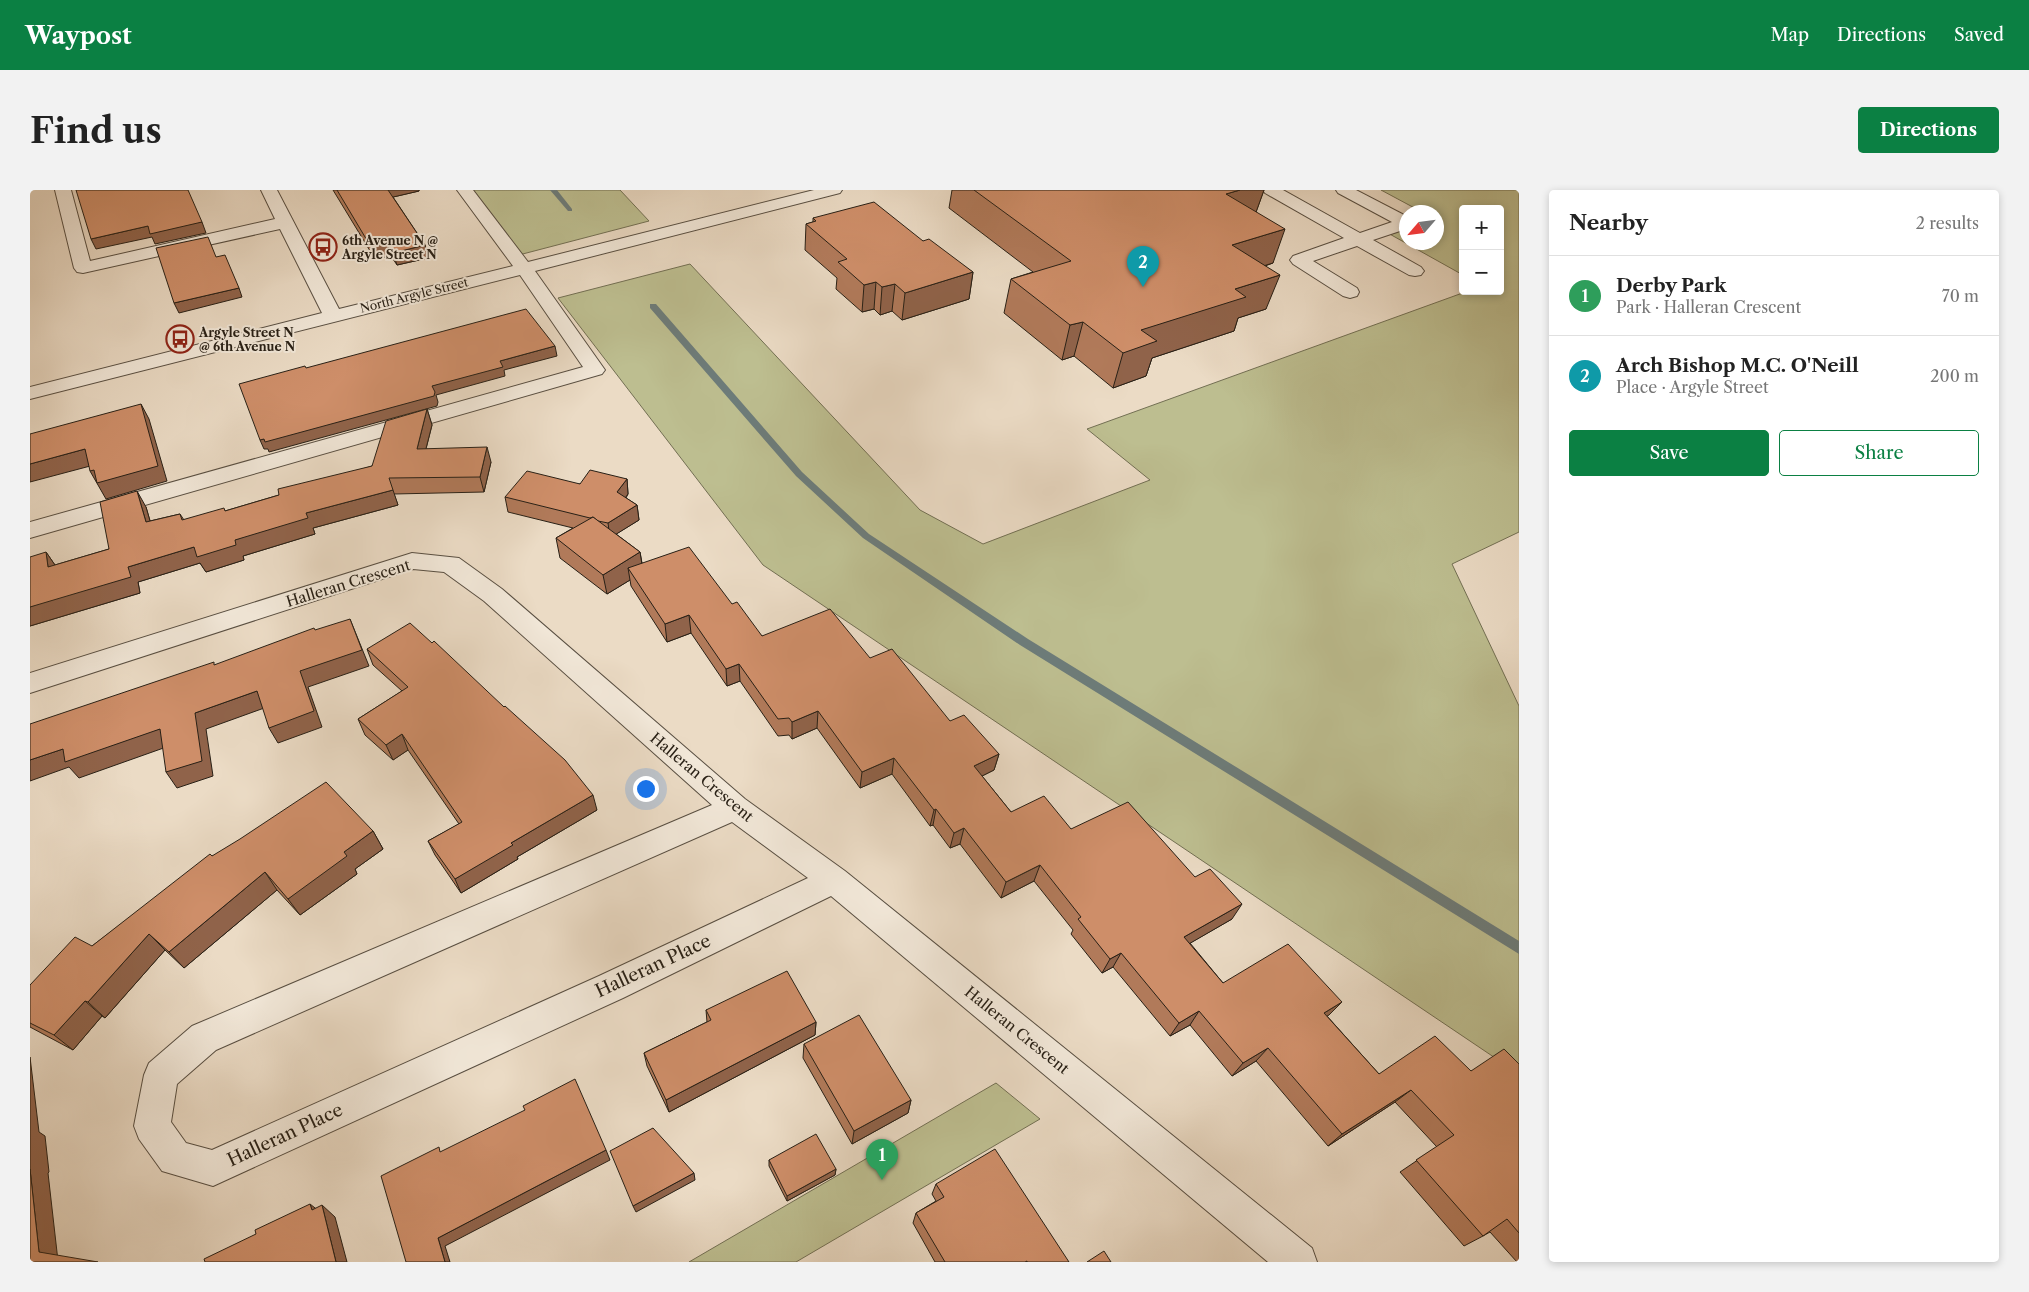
<!DOCTYPE html>
<html lang="en">
<head>
<meta charset="utf-8">
<style>
  body { margin:0; font-family:"Libre Caslon Text",serif; background:#f2f2f2; color:#222 }
  .controls { position:absolute; right:15px; top:15px; display:grid; overflow:hidden; border-radius:5px; box-shadow:0 2px 8px #0003 }
  .controls button { width:45px; height:45px; display:grid; place-items:center; padding:0; border:0; border-bottom:1px solid #e0e0e0; background:#fff; color:#222; font:25px sans-serif }
  .compass { position:absolute; left:1369px; top:15px; width:45px; height:45px; border-radius:50%; background:#fff; box-shadow:0 2px 8px #0003; rotate:242deg }
  .you { position:absolute; left:615px; top:598px; width:18px; height:18px; margin:-12px; border:4px solid #fff; border-radius:50%; background:#1a73e8; box-shadow:0 0 0 8px #1a73e833 }
  .badge { display:grid; place-items:center; width:32px; height:32px; border-radius:50%; background:#0b8043; color:#fff; font-size:16px; font-weight:700 }
  .pin { position:absolute; translate:-50% -41px; filter:drop-shadow(0 1px 2px #0008) }
  .pin::after { content:''; position:absolute; top:26px; width:18px; height:15px; background:inherit; clip-path:polygon(0 0,100% 0,50% 100%) }
  .list { margin:0; padding:0; list-style:none }
  h2 { display:flex; justify-content:space-between; align-items:center; height:65px; margin:0; padding:0 20px; font-size:21px }
  h2 small { font-size:16px; font-weight:400; color:#767676 }
  .list li { display:grid; grid-template-columns:32px 1fr auto; gap:15px; align-items:center; box-sizing:border-box; height:80px; padding:0 20px; border-top:1px solid #e0e0e0 }
  .list b { display:block; font-size:19px; white-space:nowrap }
  .list p { margin:0; font-size:16px; white-space:nowrap; color:#767676 }
  .list em { font-size:16px; font-style:normal; color:#767676 }
  .actions { display:flex; gap:10px; padding:15px 20px }
  .actions a { flex:1; padding:11px 0; border:1px solid #0b8043; border-radius:5px; text-align:center; font-size:18px; color:#0b8043 }
  .actions .main { background:#0b8043; color:#fff }
  .map { position:relative; flex:none; width:1489px; height:1072px; overflow:hidden; border-radius:5px }
  header { display:flex; align-items:center; gap:30px; box-sizing:border-box; height:70px; padding:0 25px; background:#0b8043; color:#fff }
  header strong { font-size:24px }
  nav { display:flex; gap:28px; margin-inline-start:auto; font-size:18px }
  .intro { display:flex; align-items:center; justify-content:space-between; box-sizing:border-box; height:120px; padding:0 30px }
  h1 { margin:0; font-size:35px }
  .button { padding:12px 22px; border-radius:5px; background:#0b8043; color:#fff; font-size:18px; font-weight:700 }
  main { display:flex; gap:30px; padding:0 30px }
  aside { flex:1; background:#fff; border-radius:5px; box-shadow:0 2px 8px #0003 }
  .map>svg:first-child { display:block }
  .green { fill:#bdbe90; stroke:#726f53 }
  .lines { fill:none; stroke-linecap:round; stroke-linejoin:round }
  .stream { fill:#6d7c7a; fill-rule:evenodd }
  .minor-casing { stroke:#594f42; stroke-width:2 }
  .minor { fill:#f2e8d9; fill-rule:evenodd }
  .wall { fill:#b17a5a; stroke:#282016 }
  .shaded-wall { fill:#90634a; stroke:#282016 }
  .building { fill:#ce8e69; stroke:#282016 }
  .labels { text-anchor:middle; dominant-baseline:central; stroke-width:4; stroke-linejoin:round; paint-order:stroke }
  .far-poi-label { font-size:12px; font-weight:bold; fill:#282016; stroke:#f2e8d9; text-anchor:start }
  .far-street-label { font-size:12px; fill:#282016; stroke:#f2e8d9 }
  .street-label { font-size:15px; fill:#282016; stroke:#f2e8d9 }
  .near-street-label { font-size:18px; fill:#282016; stroke:#f2e8d9 }
</style>
</head>
<body>
<header>
<strong>Waypost</strong>
<nav><a>Map</a><a>Directions</a><a>Saved</a></nav>
</header>
<div class="intro"><h1>Find us</h1><a class="button">Directions</a></div>
<main>
<div class="map">
<svg width="1489" height="1072" viewBox="0 0 1489 1072">
  <rect width="100%" height="100%" fill="#ebdbc5"/>
  <filter id="stains"><feTurbulence type="fractalNoise" baseFrequency=".004" numOctaves="4"/><feColorMatrix values="0 0 0 0 .2 0 0 0 0 .09 0 0 0 0 .02 0 0 0 .5 -.17"/></filter>
  <radialGradient id="worn" r=".72"><stop offset=".6" stop-color="#630" stop-opacity="0"/><stop offset="1" stop-color="#630" stop-opacity=".3"/></radialGradient>
  <!-- green -->
  <g class="green">
    <polygon points="436,0 590,0 619,31 485,66"/>
    <polygon points="1351,0 1489,0 1489,342 1422,374 1489,516 1489,884 733,375 528,108 660,74 890,320 953,354 1120,290 1057,239 1438,101 1470,101 1470,19 1433,19 1433,85 1356,42 1376,35 1376,52 1406,52 1406,22 1392,22"/>
    <polygon points="966,893 1010,929 766,1072 659,1072"/>
  </g>
  <g class="lines">
    <!-- stream -->
    <g class="stream">
      <polygon points="520,0 527,0 542,19 542,21 538,21"/>
      <polygon points="620,114 626,114 772,282 839,344 998,449 1489,751 1489,764 990,455 833,348 766,286 620,118"/>
    </g>
    <!-- minor casing -->
    <g class="minor-casing">
      <g id="minor">
        <polygon points="25,0 41,0 60,71 245,29 231,0 247,0 309,119 483,76 427,0 443,0 498,72 784,0 812,0 810,3 505,81 575,180 572,184 0,348 0,332 553,177 490,85 0,209 0,197 292,123 250,39 53,83 47,82 44,78"/>
        <polygon points="1233,0 1253,0 1330,43 1362,32 1308,3 1306,0 1326,0 1376,26 1376,39 1343,50 1391,77 1394,81 1391,85 1385,86 1379,85 1327,56 1283,71 1327,98 1329,102 1327,106 1320,108 1313,106 1263,74 1260,70 1263,66 1314,48 1235,3"/>
        <path d="M382 363 429 368 472 399 715 609 815 681 1282 1058 1287 1072H1238L801 706 593 808 183 996 132 981 109 949 104 936 114 885 119 873 162 836 682 615 454 411 414 382 383 379 0 503V483ZM702 632 778 688 569 786 182 960 156 953 141 932 147 894 186 860Z"/>
      </g>
    </g>
    <!-- minor -->
    <use href="#minor" class="minor"/>
  </g>
  <!-- wall -->
  <g class="wall">
    <polygon points="303,0 389,0 389,1 363,7 395,55 398,68 367,75 361,66 345,69"/>
    <polygon points="922,0 1234,0 1226,22 1243,73 1235,76 1236,119 1208,128 1204,141 1122,168 1116,186 1083,198 1044,166 1032,170 974,123 981,89 1003,82 919,18"/>
    <polygon points="783,28 893,51 943,82 939,109 872,130 862,121 850,125 844,119 832,122 806,99 807,88 775,60 776,34 783,32"/>
    <polygon points="397,219 402,235 396,259 461,272 454,302 364,304 368,315 283,338 285,344 213,366 214,370 176,382 170,373 108,392 110,403 0,436 16,362 25,375 79,359 116,317 120,331 150,324 154,330 195,321 249,305 342,276"/>
    <polygon points="597,289 598,304 596,308 607,315 609,330 586,344 610,362 612,373 702,414 732,446 840,468 920,531 969,564 964,580 952,586 981,622 1041,639 1202,729 1160,753 1193,793 1312,812 1297,826 1349,884 1441,881 1489,874 1489,1072 1487,1072 1460,1042 1453,1046 1434,1056 1370,982 1407,957 1365,912 1298,956 1226,871 1202,886 1160,835 1140,846 1083,777 1072,783 1041,744 1043,740 1004,691 971,708 930,654 920,658 903,635 900,636 862,584 830,598 787,538 762,549 759,545 748,546 710,491 697,496 661,443 637,452 601,396 600,390 577,404 530,368 526,348 543,338 478,322 475,307 550,294"/>
    <polygon points="337,459 567,620 487,667 488,669 431,703 405,665 398,651 429,634 378,560 363,570 335,545 328,529 372,501 343,475"/>
    <polygon points="343,641 353,659 325,679 327,684 270,725 247,700 154,778 135,760 75,828 72,826 43,860 0,837 0,795 62,756 182,666"/>
    <polygon points="676,820 786,832 785,845 639,922 617,876 614,863 677,832"/>
    <polygon points="774,854 881,910 878,923 822,954 773,868"/>
    <polygon points="739,970 806,979 805,985 757,1011 739,976"/>
    <polygon points="906,994 1039,1072 905,1072 883,1033 886,1023 906,1011 902,1004"/>
  </g>
  <!-- shaded-wall -->
  <g class="shaded-wall">
    <polygon points="356,0 389,0 389,1 359,8"/>
    <polygon points="1210,0 1234,0 1225,25 1196,4"/>
    <polygon points="172,32 176,43 125,54 122,47 66,59 61,49 118,36"/>
    <polygon points="1255,39 1243,73 1191,89 1202,55"/>
    <polygon points="357,53 361,66 345,69 341,57"/>
    <polygon points="395,55 398,68 367,75 363,63"/>
    <polygon points="943,82 939,109 872,130 875,103"/>
    <polygon points="1250,85 1236,119 1208,128 1204,141 1122,168 1116,186 1083,198 1093,163 1111,140 1205,99"/>
    <polygon points="846,92 844,119 832,122 834,95"/>
    <polygon points="865,94 862,121 850,125 852,97"/>
    <polygon points="209,98 212,107 149,123 144,113"/>
    <polygon points="1053,132 1044,166 1032,170 1040,135"/>
    <polygon points="525,156 527,166 474,180 475,186 406,205 408,212 407,216 239,262 238,259 234,259 230,250 402,196 470,171"/>
    <polygon points="111,214 119,229 137,291 76,309 60,281"/>
    <polygon points="397,219 402,235 392,274 387,259"/>
    <polygon points="457,257 461,272 454,302 450,287"/>
    <polygon points="55,259 64,275 0,292 0,274"/>
    <polygon points="597,289 598,304 589,316 587,302"/>
    <polygon points="363,300 368,315 283,338 285,344 213,366 214,370 176,382 170,373 108,392 110,403 0,436 0,417 98,377 164,357 205,350 276,323"/>
    <polygon points="107,301 116,317 125,348 116,332"/>
    <polygon points="607,315 609,330 580,348 578,333"/>
    <polygon points="16,362 27,378 18,377"/>
    <polygon points="610,362 613,381 598,378 600,390 577,404 573,385"/>
    <polygon points="659,425 661,443 637,452 635,434"/>
    <polygon points="320,429 339,476 278,497 292,537 248,553 239,538 270,481"/>
    <polygon points="709,474 710,491 697,496 696,479"/>
    <polygon points="227,501 237,517 176,539 183,586 147,598 136,582 165,523"/>
    <polygon points="788,521 787,538 762,549 762,532"/>
    <polygon points="130,539 142,555 49,588 39,577 0,591 0,570 33,559"/>
    <polygon points="372,544 378,560 363,570 356,555"/>
    <polygon points="969,564 964,580 940,592 944,576"/>
    <polygon points="864,568 862,584 830,598 832,582"/>
    <polygon points="563,605 567,620 487,667 488,669 431,703 425,689 481,653"/>
    <polygon points="906,619 903,635 900,636 904,620"/>
    <polygon points="934,638 930,654 920,658 924,643"/>
    <polygon points="343,641 353,659 325,679 327,684 270,725 258,709 314,662"/>
    <polygon points="1010,675 1004,691 971,708 976,692"/>
    <polygon points="235,682 247,700 154,778 139,762"/>
    <polygon points="1212,714 1202,729 1145,762 1154,747"/>
    <polygon points="119,744 135,760 75,828 58,812"/>
    <polygon points="1091,763 1083,777 1072,783 1080,769"/>
    <polygon points="55,811 72,826 43,860 24,845"/>
    <polygon points="1312,812 1299,825 1281,836 1294,823"/>
    <polygon points="1169,821 1160,835 1140,846 1149,833"/>
    <polygon points="786,832 785,845 639,922 636,910"/>
    <polygon points="1238,858 1226,871 1202,886 1213,873"/>
    <polygon points="0,867 9,942 15,946 19,982 18,983 28,1071 9,1062 0,979"/>
    <polygon points="1381,900 1365,912 1298,956 1312,944"/>
    <polygon points="881,910 878,923 822,954 824,941"/>
    <polygon points="576,960 580,970 415,1056 420,1072 415,1072 408,1048"/>
    <polygon points="806,979 805,985 757,1011 757,1006"/>
    <polygon points="664,983 665,990 606,1022 603,1016"/>
    <polygon points="280,1014 294,1025 282,1020"/>
    <polygon points="292,1015 305,1027 317,1072 306,1072"/>
  </g>
  <!-- building -->
  <g class="building">
    <polygon points="46,0 158,0 172,32 120,44 118,36 61,49"/>
    <polygon points="307,0 358,0 395,55 363,63 357,53 341,57"/>
    <polygon points="944,0 1210,0 1196,4 1255,39 1202,55 1250,85 1205,99 1216,107 1111,140 1127,151 1093,163 1053,132 1040,135 981,89 1041,71"/>
    <polygon points="844,12 893,51 899,49 943,82 875,103 865,94 852,97 846,92 834,95 808,72 817,69 776,34 786,31 783,28"/>
    <polygon points="178,47 186,67 195,65 209,98 144,113 126,58"/>
    <polygon points="496,119 525,156 470,171 473,177 402,196 405,202 404,206 235,252 234,249 230,250 209,194 275,176 276,178"/>
    <polygon points="111,214 128,276 67,293 64,280 60,281 55,259 0,274 0,244"/>
    <polygon points="397,219 387,259 457,257 450,287 359,288 363,300 276,323 278,328 205,350 206,355 167,367 164,357 98,377 101,387 0,417 0,367 16,362 18,377 79,359 70,312 107,301 116,332 150,324 152,330 194,318 195,321 249,305 248,299 342,276 356,231"/>
    <polygon points="560,280 597,289 587,302 607,315 578,333 568,331 563,327 560,328 475,307 497,281 550,294"/>
    <polygon points="563,327 610,362 573,385 526,348"/>
    <polygon points="659,357 702,414 707,412 732,446 800,419 840,468 862,459 920,531 934,525 969,564 944,576 981,622 1014,606 1041,639 1098,612 1165,687 1180,679 1212,714 1154,747 1193,793 1258,754 1312,812 1294,823 1349,884 1405,846 1441,881 1474,859 1489,874 1489,1043 1477,1029 1453,1046 1386,970 1424,945 1381,900 1312,944 1238,858 1213,873 1169,821 1149,833 1091,763 1080,769 1048,729 1051,727 1010,675 976,692 934,638 924,643 906,619 904,620 864,568 832,582 788,521 762,532 759,528 748,529 709,474 696,479 659,425 635,434 598,378"/>
    <polygon points="320,429 332,460 270,481 284,521 239,538 227,501 165,523 172,571 136,582 130,539 35,572 33,559 0,570 0,534 184,472 184,475 284,438 285,440"/>
    <polygon points="380,433 402,453 404,451 474,517 475,516 535,570 563,605 481,653 483,655 425,689 398,651 432,632 372,544 356,555 328,529 378,497 337,459"/>
    <polygon points="296,592 343,641 314,662 317,666 258,709 235,682 139,762 119,744 58,812 55,811 24,845 0,833 0,795 45,747 62,756 180,664 182,666 210,649"/>
    <polygon points="757,781 786,832 636,910 614,863 681,830 676,820"/>
    <polygon points="829,825 881,910 824,941 774,854"/>
    <polygon points="545,889 576,960 408,1048 415,1072 376,1072 351,986 409,957 410,962 495,920 493,916"/>
    <polygon points="623,938 664,983 603,1016 580,961"/>
    <polygon points="786,944 806,979 757,1006 739,970"/>
    <polygon points="965,959 1039,1072 997,1072 997,1071 995,1072 915,1072 886,1023 914,1007 906,994"/>
    <polygon points="0,979 9,1062 68,1072 0,1072"/>
    <polygon points="280,1014 282,1020 292,1015 306,1072 175,1072 174,1069 226,1044 225,1040"/>
    <polygon points="1074,1061 1081,1072 1057,1072"/>
  </g>
  <!-- icons -->
  <defs>
    <g id="bus-ring" transform="scale(1.4375)"><circle r="9.5" fill="#f2e8d9" stroke="#8f2418" stroke-width="1.5"/><path d="M-5-6H5V4H4V6H2V4H-2V6H-4V4H-5ZM-3.5-4V0h7V-4ZM-3.5 1.2v1.5H-2V1.2ZM2 1.2v1.5H3.5V1.2Z" fill="#8f2418"/></g>
  </defs>
  <g fill-rule="evenodd">
    <use href="#bus-ring" x="293" y="57"/>
    <use href="#bus-ring" x="150" y="149"/>
  </g>
  <g class="labels">
    <!-- far-poi labels -->
    <g class="far-poi-label">
      <text x="312" y="50">6th Avenue N @<tspan x="312" dy="14">Argyle Street N</tspan></text>
      <text x="169" y="142">Argyle Street N<tspan x="169" dy="14">@ 6th Avenue N</tspan></text>
    </g>
    <!-- far-street labels -->
    <g class="far-street-label">
      <text transform="translate(384 105) rotate(-14)">North Argyle Street</text>
    </g>
    <!-- street labels -->
    <g class="street-label">
      <text transform="translate(318 393) rotate(-17)">Halleran Crescent</text>
      <text transform="translate(672 587) rotate(40)">Halleran Crescent</text>
      <text transform="translate(987 840) rotate(39)">Halleran Crescent</text>
    </g>
    <!-- near-street labels -->
    <g class="near-street-label">
      <text transform="translate(623 776) rotate(-25)">Halleran Place</text>
      <text transform="translate(255 945) rotate(-25)">Halleran Place</text>
    </g>
  </g>
  <rect width="100%" height="100%" filter="url(#stains)"/>
  <rect width="100%" height="100%" fill="url(#worn)"/>
</svg>
<div class="controls">
<button>+</button>
<button>−</button>
</div>
<svg class="compass" viewBox="-18 -18 36 36"><path d="M0-13l5 13h-10z" fill="#e53935"/><path d="M0 13l5-13h-10z" fill="#767676"/></svg>
<div class="you"></div>
<div class="pin badge" style="left:852px;top:990px;background:#2e9e5b">1</div>
<div class="pin badge" style="left:1113px;top:97px;background:#0f9aa8">2</div>
</div>
<aside>
<h2>Nearby<small>2 results</small></h2>
<ul class="list">
<li><span class="badge" style="background:#2e9e5b">1</span><div><b>Derby Park</b><p>Park · Halleran Crescent</p></div><em>70 m</em></li>
<li><span class="badge" style="background:#0f9aa8">2</span><div><b>Arch Bishop M.C. O'Neill</b><p>Place · Argyle Street</p></div><em>200 m</em></li>
</ul>
<div class="actions"><a class="main">Save</a><a>Share</a></div>
</aside>
</main>
</body>
</html>
